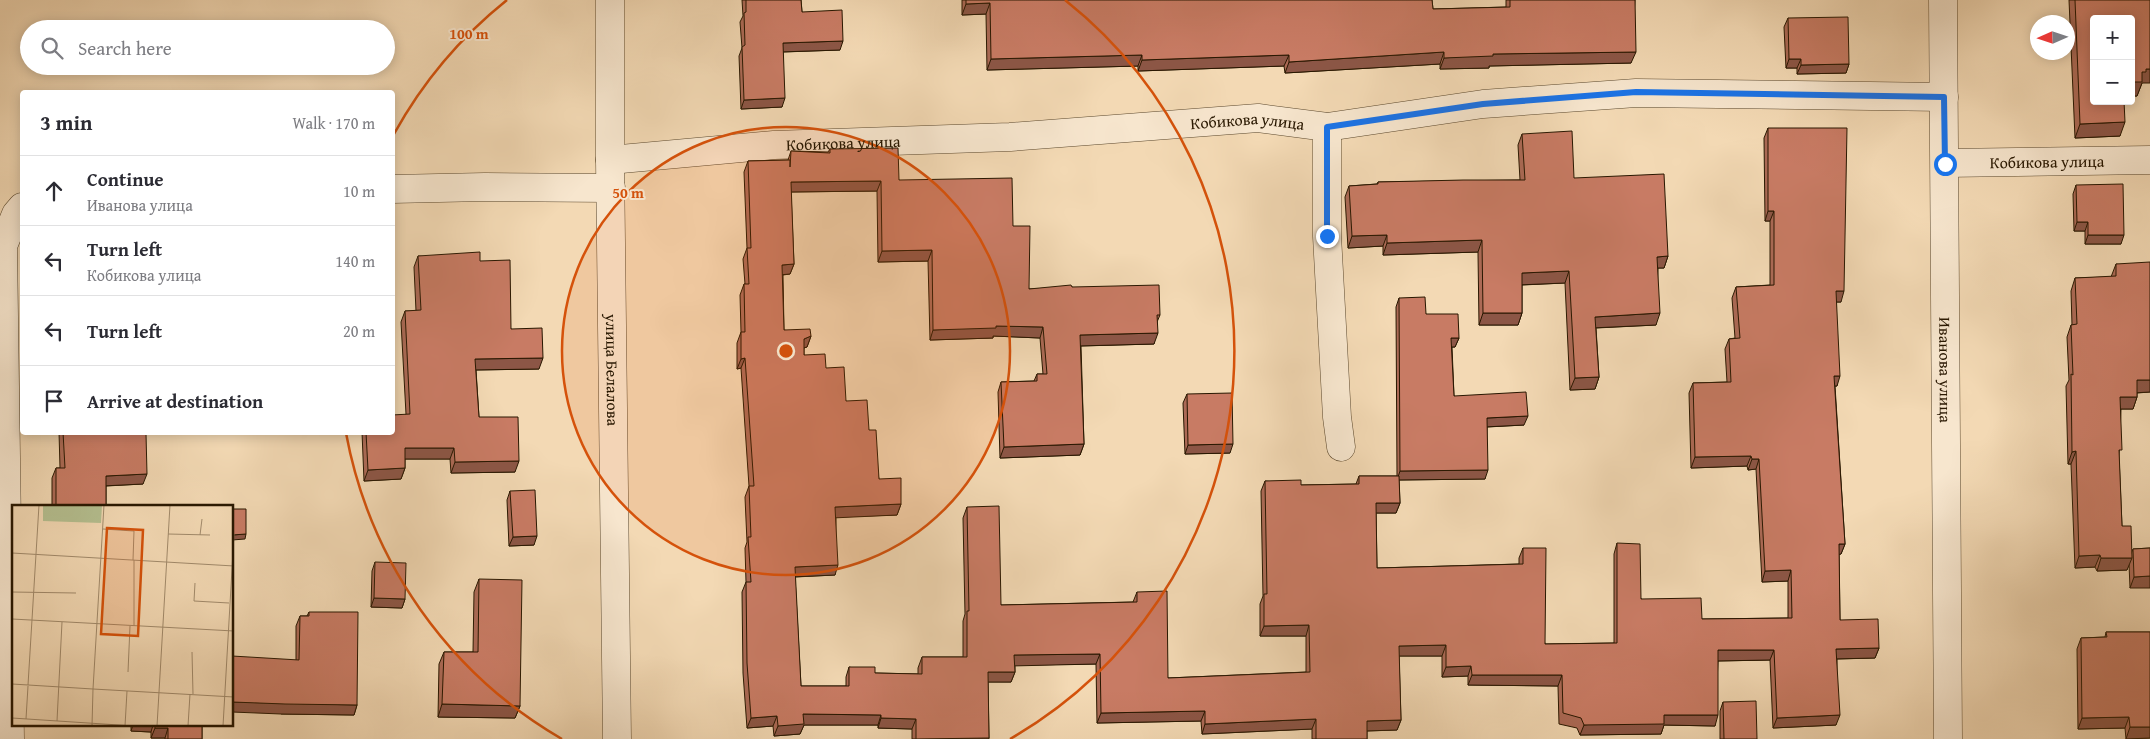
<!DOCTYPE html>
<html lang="en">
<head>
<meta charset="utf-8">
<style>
  body { margin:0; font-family:"Gentium Book Plus",serif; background:#f7f7f7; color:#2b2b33 }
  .controls { position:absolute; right:15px; top:15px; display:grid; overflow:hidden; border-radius:5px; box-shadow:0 2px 12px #0003 }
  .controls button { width:45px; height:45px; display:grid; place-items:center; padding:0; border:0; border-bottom:1px solid #e1e1e2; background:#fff; color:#2b2b33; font:25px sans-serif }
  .compass { position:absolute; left:2030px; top:15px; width:45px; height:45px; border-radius:50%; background:#fff; box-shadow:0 2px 12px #0003; rotate:267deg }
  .stop { position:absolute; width:15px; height:15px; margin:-11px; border:4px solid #1a73e8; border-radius:50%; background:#fff }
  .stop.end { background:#1a73e8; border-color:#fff; box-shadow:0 1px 5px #0008 }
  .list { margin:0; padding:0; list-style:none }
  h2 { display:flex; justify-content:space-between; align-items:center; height:65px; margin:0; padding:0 20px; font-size:21px }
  h2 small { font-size:16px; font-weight:400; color:#7c7c81 }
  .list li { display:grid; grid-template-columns:32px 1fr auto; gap:15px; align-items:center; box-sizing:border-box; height:70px; padding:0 20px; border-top:1px solid #e1e1e2 }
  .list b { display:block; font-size:19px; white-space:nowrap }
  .list p { margin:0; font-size:16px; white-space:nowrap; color:#7c7c81 }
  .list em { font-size:16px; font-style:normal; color:#7c7c81 }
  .icon { flex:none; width:28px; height:28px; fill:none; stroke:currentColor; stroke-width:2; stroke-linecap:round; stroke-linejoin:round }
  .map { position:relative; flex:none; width:2150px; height:739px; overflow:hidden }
  .search { position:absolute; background:#fff; box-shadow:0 2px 12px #0003; left:20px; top:20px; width:375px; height:55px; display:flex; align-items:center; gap:12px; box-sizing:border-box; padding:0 18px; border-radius:28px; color:#7c7c81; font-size:19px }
  .panel { position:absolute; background:#fff; box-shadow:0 2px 12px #0003; left:20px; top:90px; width:375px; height:345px; border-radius:5px }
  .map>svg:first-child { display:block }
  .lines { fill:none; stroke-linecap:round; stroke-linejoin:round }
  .minor-casing { stroke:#5b482d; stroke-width:29 }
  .minor { stroke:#f7e6ce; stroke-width:28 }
  .wall { fill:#ac6a56; stroke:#281700 }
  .shaded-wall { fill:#8c5646; stroke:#281700 }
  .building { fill:#c87b64; stroke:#281700 }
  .route { stroke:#1a73e8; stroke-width:6 }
  .ring { fill:none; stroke:#d5520b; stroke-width:2.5 }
  .labels { text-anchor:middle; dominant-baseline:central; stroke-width:4; stroke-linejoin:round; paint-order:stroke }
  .street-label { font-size:16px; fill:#281700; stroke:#f7e6ce }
  .inset-road { fill:none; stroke:#a28b6c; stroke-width:1 }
  .view { fill:#d5520b; fill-opacity:0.15; stroke:#d5520b; stroke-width:2.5 }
  .inset-edge { fill:none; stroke:#281700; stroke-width:2.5 }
  .centre { fill:#d5520b; stroke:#f7e6ce; stroke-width:2.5 }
  .ring-label { font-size:15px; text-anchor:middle; font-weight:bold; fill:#d5520b; stroke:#f7e6ce; stroke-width:4; stroke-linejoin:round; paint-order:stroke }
</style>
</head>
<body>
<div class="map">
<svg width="2150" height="739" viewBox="0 0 2150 739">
  <rect width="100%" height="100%" fill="#f3d9b4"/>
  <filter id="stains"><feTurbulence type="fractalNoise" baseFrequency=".004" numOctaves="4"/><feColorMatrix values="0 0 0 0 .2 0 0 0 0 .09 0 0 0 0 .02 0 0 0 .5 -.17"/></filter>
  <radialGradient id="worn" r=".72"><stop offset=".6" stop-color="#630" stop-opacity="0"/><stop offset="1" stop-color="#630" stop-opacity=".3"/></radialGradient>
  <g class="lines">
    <!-- minor casing -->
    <g class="minor-casing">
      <g id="minor">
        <path id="s1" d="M610 0V160L617 739"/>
        <path id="s2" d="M1943 0 1948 739"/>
        <polyline points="1327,127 1327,236 1337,417 1341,447"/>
        <path id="s3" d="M610 160 774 145 1010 137 1258 118 1327 127 1483 104 1636 93 1944 97"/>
        <path id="s4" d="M1945 163 2150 160"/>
        <polyline points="392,189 485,187 611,188"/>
        <polyline points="10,739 3,246 16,214 22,207"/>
      </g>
    </g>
    <!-- minor -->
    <use href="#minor" class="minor"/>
  </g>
  <!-- wall -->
  <g class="wall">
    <polygon points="742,0 801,0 802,12 840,50 783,52 782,107 741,109 739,56 742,48 740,22 743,16"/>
    <polygon points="962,0 1432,0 1433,9 1506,7 1506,0 1635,0 1631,63 1489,66 1489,68 1440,69 1440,64 1285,73 1284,66 1138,71 1138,66 987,70 986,14 962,15"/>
    <polygon points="2069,0 2150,0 2142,83 2137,96 2131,96 2131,19 2094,19 2120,136 2075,138"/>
    <polygon points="1788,18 1849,64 1846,73 1797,74 1797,68 1786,68 1784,27"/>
    <polygon points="1768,128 1841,302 1836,302 1837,386 1835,386 1845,544 1841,554 1839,554 1840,620 1879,648 1875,658 1837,659 1836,725 1773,728 1770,660 1718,661 1715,726 1664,725 1661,734 1580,735 1577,728 1559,724 1558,686 1468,685 1468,676 1442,677 1442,656 1399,656 1401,720 1397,730 1367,731 1367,739 1312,739 1312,729 1202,734 1201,721 1097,723 1096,664 1015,665 1015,672 1011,682 988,682 989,739 912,739 912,729 878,728 878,725 804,725 800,734 774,736 773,726 747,728 743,673 742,592 746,582 745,548 747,542 745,497 749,486 741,368 737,369 737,343 741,332 740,295 744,284 745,284 743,259 747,248 744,172 748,161 788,160 791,151 828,152 830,149 899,180 1013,226 1029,289 1072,287 1160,315 1157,322 1154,344 1081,346 1084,444 1080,455 1000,458 998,392 1001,382 1034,381 1037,374 1043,374 1040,338 993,336 993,338 930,340 928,261 878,262 877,191 791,192 794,264 790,274 783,275 784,330 811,336 807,347 804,348 804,355 826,368 846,401 869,430 879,479 901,504 897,515 836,517 835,575 795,577 801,686 846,686 846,677 849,667 875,673 918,674 918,668 922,657 963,657 963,621 965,614 963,518 967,507 1001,605 1133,602 1137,592 1168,678 1306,672 1306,636 1260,636 1260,604 1263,596 1261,491 1265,481 1301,485 1356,484 1359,476 1397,476 1396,307 1399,298 1426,314 1459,338 1455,347 1452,347 1454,396 1524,425 1487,427 1485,479 1399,480 1400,503 1396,513 1376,513 1377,568 1519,564 1519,558 1523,548 1545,644 1614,643 1614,554 1617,543 1641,599 1702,619 1788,618 1788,581 1762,582 1756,469 1748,470 1747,466 1691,468 1689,393 1693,383 1727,382 1725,349 1729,339 1735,338 1732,298 1736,287 1770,285 1770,221 1765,221 1764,138"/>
    <polygon points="1522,134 1574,178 1668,256 1664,268 1658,268 1656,325 1596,328 1599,377 1595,389 1570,390 1565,283 1522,285 1522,313 1518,325 1479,325 1478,252 1383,255 1383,246 1348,248 1345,197 1349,186 1377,184 1378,182 1520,180 1518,145"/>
    <polygon points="2076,185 2121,244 2085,244 2085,231 2074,231 2073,194"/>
    <polygon points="418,256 480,261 511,329 539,369 476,370 479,417 515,472 451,473 450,459 405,459 405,468 401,479 364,481 362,432 392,432 406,414 401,322 405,311 416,311 414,267"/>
    <polygon points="2116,264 2150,270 2150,392 2137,393 2137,397 2133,409 2121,409 2119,456 2122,526 2131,554 2133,549 2150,548 2130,588 2129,564 2127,570 2097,571 2095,567 2075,568 2071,464 2068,464 2066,386 2069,380 2067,337 2071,325 2072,325 2071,291 2075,278 2111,277"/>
    <polygon points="1187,394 1230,453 1185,454 1183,403"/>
    <polygon points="59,432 138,432 143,484 106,486 106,506 52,506 52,478 56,468 60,468"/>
    <polygon points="510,491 534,545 509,546 507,500"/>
    <polygon points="375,562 405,599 402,608 371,607 372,571"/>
    <polygon points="479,579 520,706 515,718 438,717 439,664 444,652 473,652 474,592"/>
    <polygon points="309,612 357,705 354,715 281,714 296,660 296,626 300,616 307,616"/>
    <polygon points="2106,632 2150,632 2150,738 2126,739 2125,728 2078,729 2077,649 2081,638 2105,637"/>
    <polygon points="1723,702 1757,739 1720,739 1720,711"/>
    <polygon points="131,725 202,725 202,739 165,739 165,738 151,738 151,732 131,731"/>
  </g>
  <!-- shaded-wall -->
  <g class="shaded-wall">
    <polygon points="990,3 986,14 962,15 966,4"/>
    <polygon points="843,41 840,50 779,52 783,43"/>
    <polygon points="1444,52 1440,64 1285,73 1289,62"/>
    <polygon points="1636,52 1631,63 1489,66 1489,68 1440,69 1444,58 1493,54"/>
    <polygon points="1142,55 1138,66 987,70 991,59"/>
    <polygon points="1289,55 1284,66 1138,71 1142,60"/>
    <polygon points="1789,59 1801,59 1797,68 1786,68"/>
    <polygon points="1849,64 1846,73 1797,74 1801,65"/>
    <polygon points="2146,69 2150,69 2150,83 2142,83 2137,96 2131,96 2131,82 2142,72"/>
    <polygon points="785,98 782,107 741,109 744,100"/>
    <polygon points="2125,122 2120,136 2075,138 2080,124"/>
    <polygon points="881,181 877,191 787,192 791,182"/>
    <polygon points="1768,211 1774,211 1770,221 1765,221"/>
    <polygon points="2077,222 2088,222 2085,231 2074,231"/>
    <polygon points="1387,235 1383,246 1348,248 1352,236"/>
    <polygon points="2088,235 2124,235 2121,244 2085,244"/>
    <polygon points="1482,240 1478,252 1383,255 1387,243"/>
    <polygon points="932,250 928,261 878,262 882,251"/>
    <polygon points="1668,256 1664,268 1653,268 1657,257"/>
    <polygon points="794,264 790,274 779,275 782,265"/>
    <polygon points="1569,271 1565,283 1517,285 1522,273"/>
    <polygon points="1836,291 1844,291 1841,302 1832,302"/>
    <polygon points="1483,313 1522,313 1518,325 1479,325"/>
    <polygon points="1660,313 1656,325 1591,328 1595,317"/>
    <polygon points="996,326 1043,327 1040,338 993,336 993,338 930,340 933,330"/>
    <polygon points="1158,333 1154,344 1077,346 1080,335"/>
    <polygon points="811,336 807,347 800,349 804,339"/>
    <polygon points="1451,338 1459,338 1455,347 1448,347"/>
    <polygon points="543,358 539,369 471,370 475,359"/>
    <polygon points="745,358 741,368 737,369 741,359"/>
    <polygon points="1834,376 1840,376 1837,386 1830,386"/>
    <polygon points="1599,377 1595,389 1570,390 1575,378"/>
    <polygon points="2137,380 2150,380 2150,392 2132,393"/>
    <polygon points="2120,397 2137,397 2133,409 2116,409"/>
    <polygon points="1528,416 1524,425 1484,427 1487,418"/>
    <polygon points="1084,444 1080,455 1000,458 1004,447"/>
    <polygon points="1233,444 1230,453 1185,454 1188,445"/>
    <polygon points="405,448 454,448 450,459 401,459"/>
    <polygon points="2076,451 2071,464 2068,464 2072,452"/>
    <polygon points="1751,456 1747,466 1691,468 1695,457"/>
    <polygon points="1752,459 1759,459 1756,469 1748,470"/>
    <polygon points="519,461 515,472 451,473 455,462"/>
    <polygon points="405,468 401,479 364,481 368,470"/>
    <polygon points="1488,470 1485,479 1397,480 1400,471"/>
    <polygon points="147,474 143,484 102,486 106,476"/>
    <polygon points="1376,503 1400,503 1396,513 1372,513"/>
    <polygon points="901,504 897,515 832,518 835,507"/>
    <polygon points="246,534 245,539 232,540 232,535"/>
    <polygon points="537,536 534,545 509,546 513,537"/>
    <polygon points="1839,544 1845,544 1841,554 1836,555"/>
    <polygon points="2100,555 2095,567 2075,568 2079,556"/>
    <polygon points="2101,558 2132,558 2127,570 2097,571"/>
    <polygon points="838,565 835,575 791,577 795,567"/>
    <polygon points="1791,570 1788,581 1762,582 1765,571"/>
    <polygon points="2150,576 2150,588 2130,588 2134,577"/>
    <polygon points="374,598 405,599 402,608 371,607"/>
    <polygon points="1309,625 1306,636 1260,636 1264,626"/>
    <polygon points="1446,645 1442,656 1395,656 1399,646"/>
    <polygon points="1879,648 1875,658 1832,659 1836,649"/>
    <polygon points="1718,650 1774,650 1770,660 1714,661"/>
    <polygon points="1100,654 1096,664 1011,666 1014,655"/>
    <polygon points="1471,666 1468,676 1442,677 1446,667"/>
    <polygon points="988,672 1015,672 1011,682 984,682"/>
    <polygon points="1472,675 1562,675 1558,686 1468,685"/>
    <polygon points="232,702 357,705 354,715 281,714 232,712"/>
    <polygon points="442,704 520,706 515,718 438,717"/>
    <polygon points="1205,711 1201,721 1097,723 1101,713"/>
    <polygon points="803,714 881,715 878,725 804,725 800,734 774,736 778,726"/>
    <polygon points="1664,715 1718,715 1715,726 1664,725 1661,734 1580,735 1584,725"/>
    <polygon points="1840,715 1836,725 1773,728 1777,718"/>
    <polygon points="777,716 773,726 747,728 751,718"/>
    <polygon points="2129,717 2125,728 2078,729 2082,718"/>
    <polygon points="881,718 916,719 912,729 878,728"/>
    <polygon points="1316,719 1312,729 1202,734 1205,724"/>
    <polygon points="1401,720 1397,730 1363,731 1367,721"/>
    <polygon points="133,725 153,725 151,732 131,731"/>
    <polygon points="2130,727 2150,727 2150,738 2126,739"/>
    <polygon points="155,728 168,728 165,738 151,738"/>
  </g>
  <!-- building -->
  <g class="building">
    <polygon points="746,0 801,0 802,12 842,10 843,41 783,43 785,98 744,100 742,47 745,45 744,13 746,12"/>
    <polygon points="966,0 1432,0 1433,9 1510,7 1510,0 1635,0 1636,52 1493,54 1493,56 1444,58 1444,52 1289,62 1289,55 1142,60 1142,55 991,59 990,3 966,4"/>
    <polygon points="2075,0 2150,0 2150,69 2146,69 2146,72 2142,72 2142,82 2131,82 2131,19 2094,19 2094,101 2124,101 2125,122 2080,124"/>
    <polygon points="1848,17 1849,64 1801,65 1801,59 1789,59 1788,18"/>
    <polygon points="1768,128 1847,128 1844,291 1836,291 1840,376 1834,376 1845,544 1839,544 1840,620 1878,619 1879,648 1836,649 1840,715 1777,718 1774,650 1718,650 1718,715 1664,715 1664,724 1584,725 1581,718 1563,713 1562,675 1472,675 1471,666 1446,667 1446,645 1399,646 1401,720 1367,721 1367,739 1316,739 1316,719 1205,724 1205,711 1101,713 1100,654 1014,655 1015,672 988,672 989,738 916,739 916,719 881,718 881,715 803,714 804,724 778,726 777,716 751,718 747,663 746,582 751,582 748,537 751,537 749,486 754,486 745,358 741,359 741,332 745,332 744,284 749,284 747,248 751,248 748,161 790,160 790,167 791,151 830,153 830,149 898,148 899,180 1012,178 1013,226 1030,226 1029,289 1071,285 1072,287 1159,285 1160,315 1157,315 1158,333 1080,335 1084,444 1004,447 1001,382 1037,381 1037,374 1047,374 1043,327 996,326 996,328 933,330 932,250 882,251 881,181 791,182 794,264 782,265 784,330 810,329 811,336 804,339 804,355 825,354 826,368 844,367 846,401 867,400 869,430 876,430 879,479 901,478 901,504 835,507 838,565 795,567 801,686 849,686 849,667 875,667 875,673 922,674 922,657 967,657 967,611 969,611 967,507 999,506 1001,605 1137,602 1137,592 1167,591 1168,678 1310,672 1309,625 1264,626 1264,594 1267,594 1265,481 1301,480 1301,485 1359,484 1359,476 1399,476 1400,503 1376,503 1377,568 1523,564 1523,548 1546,548 1545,644 1617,643 1617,543 1640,544 1641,599 1701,598 1702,619 1792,618 1791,570 1765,571 1759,459 1752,459 1751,456 1695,457 1693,383 1731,382 1729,339 1740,338 1736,287 1774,285 1774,211 1768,211"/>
    <polygon points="1572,131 1574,178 1664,174 1668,256 1657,257 1660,313 1595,317 1599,377 1575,378 1569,271 1522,273 1522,313 1483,313 1482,240 1387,243 1387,235 1352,236 1349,186 1378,184 1378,182 1463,180 1525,180 1522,134"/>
    <polygon points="2123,184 2124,235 2088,235 2088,222 2077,222 2076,185"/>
    <polygon points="480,252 480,261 510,260 511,329 542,328 543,358 475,359 479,417 518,417 519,461 455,462 454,448 405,448 405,468 368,470 366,432 392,432 392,415 410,414 405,311 421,310 418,256"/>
    <polygon points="2150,262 2150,380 2137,380 2137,397 2120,397 2122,450 2119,450 2122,526 2131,526 2132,558 2101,558 2100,555 2079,556 2076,451 2072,452 2071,374 2073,375 2071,325 2077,324 2075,278 2116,276 2116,264"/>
    <polygon points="1425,297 1426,314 1458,314 1459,338 1451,338 1454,396 1526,392 1528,416 1487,418 1488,470 1400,471 1399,298"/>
    <polygon points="1232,393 1233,444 1188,445 1187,394"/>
    <polygon points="63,432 138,432 138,434 146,434 147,474 106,476 106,506 56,506 56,468 65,468"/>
    <polygon points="535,490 537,536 513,537 510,491"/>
    <polygon points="232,509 246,509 246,534 232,535"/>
    <polygon points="2150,548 2150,576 2134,577 2133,549"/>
    <polygon points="375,562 406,563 405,599 374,598"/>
    <polygon points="479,579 522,580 520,706 442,704 444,652 478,652"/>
    <polygon points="309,612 358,612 357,705 285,704 232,702 232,656 299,660 300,616 309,616"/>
    <polygon points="2106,632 2150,632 2150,727 2130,727 2129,717 2082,718 2081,638 2107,637"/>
    <polygon points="1756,701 1757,739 1724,739 1723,702"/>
    <polygon points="155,725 202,725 202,739 168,739 168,728 155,728"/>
  </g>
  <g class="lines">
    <!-- route -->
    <polyline class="route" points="1327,236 1327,127 1483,104 1636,92 1944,97 1945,164"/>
  </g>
  <!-- distance rings -->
  <circle cx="786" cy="351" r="224" fill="#d5520b" fill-opacity=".12"/>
  <g class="ring">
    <circle cx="786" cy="351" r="224"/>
    <path d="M562 739A448 448 0 0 1 346 433M394 134A448 448 0 0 1 507 0M1065 0A448 448 0 0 1 1010 739"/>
  </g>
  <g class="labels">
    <!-- street labels -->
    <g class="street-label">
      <text stroke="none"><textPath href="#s3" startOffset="639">Кобикова улица</textPath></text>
      <text stroke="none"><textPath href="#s3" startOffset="234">Кобикова улица</textPath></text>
      <text stroke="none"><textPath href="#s4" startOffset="102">Кобикова улица</textPath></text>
      <text stroke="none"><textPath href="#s1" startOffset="370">улица Белалова</textPath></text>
      <text stroke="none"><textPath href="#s2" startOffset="370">Иванова улица</textPath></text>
    </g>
  </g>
  <!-- overview -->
  <g transform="translate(12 505)">
    <rect width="221" height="221" fill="#f3d9b4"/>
    <path d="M31 0H90L89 18 31 16Z" fill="#b5c091"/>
    <path class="inset-road" d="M92 0 81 184 222 192M91 24 122 26 121 55M156 29 198 30M188 30 190 14M0 48 222 61M183 78 182 96 217 98M0 87 64 88M0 114 222 126M122 121V55M180 147 181 189M116 167 118 121M0 179 81 184 80 221M16 180 27 0M0 213 122 221M14 214 16 181M45 216 50 117M113 221 115 186M145 221 158 0M176 221 178 189M211 221 222 29"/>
    <path class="view" d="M95 23 131 25 126 131 89 129Z"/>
    <rect width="221" height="221" class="inset-edge"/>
  </g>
  <circle cx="786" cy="351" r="8" class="centre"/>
  <g class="ring-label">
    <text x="469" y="39">100 m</text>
    <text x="628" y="198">50 m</text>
  </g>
  <rect width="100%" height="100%" filter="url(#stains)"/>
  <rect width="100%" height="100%" fill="url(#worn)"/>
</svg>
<div class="controls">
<button>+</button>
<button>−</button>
</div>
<svg class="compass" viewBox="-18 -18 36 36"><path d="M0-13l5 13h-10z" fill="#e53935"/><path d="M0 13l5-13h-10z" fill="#7c7c81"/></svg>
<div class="stop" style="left:1945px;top:164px"></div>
<div class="stop end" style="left:1327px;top:236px"></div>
<div class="search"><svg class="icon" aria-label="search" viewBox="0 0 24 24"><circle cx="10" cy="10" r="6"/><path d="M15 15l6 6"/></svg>Search here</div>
<section class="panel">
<h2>3 min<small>Walk · 170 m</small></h2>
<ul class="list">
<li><svg class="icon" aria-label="ahead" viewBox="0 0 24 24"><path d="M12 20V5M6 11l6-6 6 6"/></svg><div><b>Continue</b><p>Иванова улица</p></div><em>10 m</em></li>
<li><svg class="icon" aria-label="left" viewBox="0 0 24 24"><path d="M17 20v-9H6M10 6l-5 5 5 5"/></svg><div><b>Turn left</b><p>Кобикова улица</p></div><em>140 m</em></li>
<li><svg class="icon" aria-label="left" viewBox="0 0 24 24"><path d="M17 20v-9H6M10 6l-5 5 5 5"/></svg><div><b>Turn left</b></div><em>20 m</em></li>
<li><svg class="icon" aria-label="arrive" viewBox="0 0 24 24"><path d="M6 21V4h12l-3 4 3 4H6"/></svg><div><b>Arrive at destination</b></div></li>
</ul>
</section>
</div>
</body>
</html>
